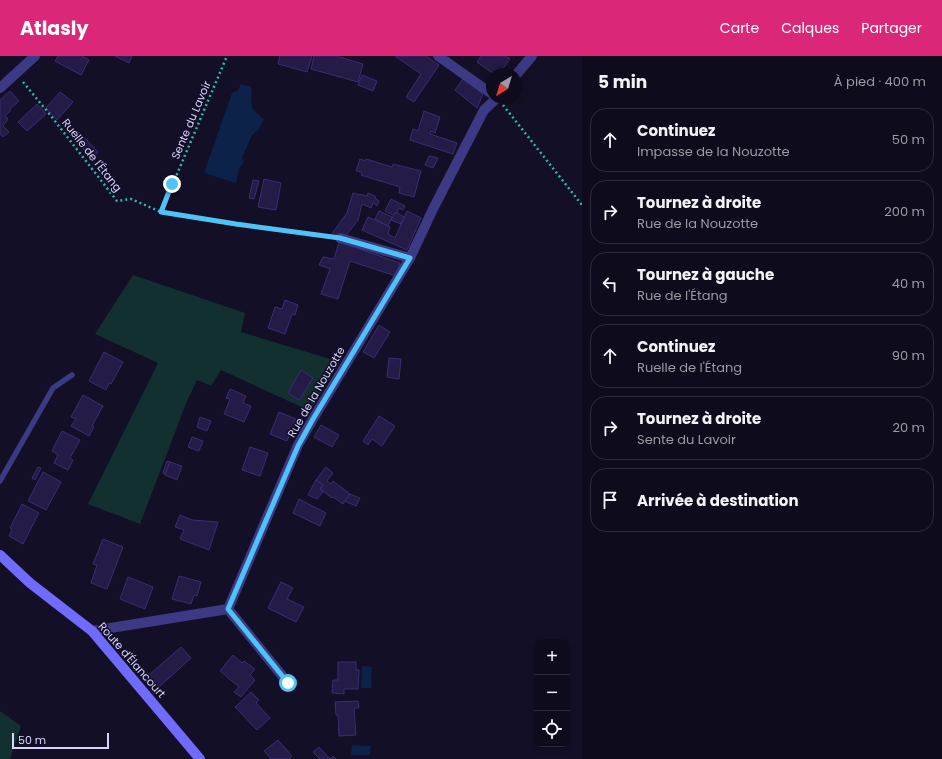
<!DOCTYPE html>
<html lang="fr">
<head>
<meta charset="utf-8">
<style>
  body { margin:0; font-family:Poppins,sans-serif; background:#171425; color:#f1f3f6 }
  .controls { position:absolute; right:12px; bottom:12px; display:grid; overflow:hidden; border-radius:8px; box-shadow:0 2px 6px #0003 }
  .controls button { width:36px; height:36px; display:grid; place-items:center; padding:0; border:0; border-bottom:1px solid #2e2b3b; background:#0e0b1c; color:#f1f3f6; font:20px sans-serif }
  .compass { position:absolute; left:486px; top:12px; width:36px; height:36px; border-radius:50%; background:#0e0b1c; box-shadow:0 2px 6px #0003; rotate:218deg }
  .scale { position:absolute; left:12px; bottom:10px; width:97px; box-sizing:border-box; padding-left:4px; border:2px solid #d9d4ff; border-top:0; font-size:11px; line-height:14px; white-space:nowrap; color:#d9d4ff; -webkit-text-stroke:3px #130f26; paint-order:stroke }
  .stop { position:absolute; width:12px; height:12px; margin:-9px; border:3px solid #4fc3f7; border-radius:50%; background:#fff }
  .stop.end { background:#4fc3f7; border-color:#fff; box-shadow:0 1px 4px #0008 }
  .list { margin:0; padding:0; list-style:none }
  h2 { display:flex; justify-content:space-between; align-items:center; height:52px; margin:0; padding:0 16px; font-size:17px }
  h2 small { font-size:13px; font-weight:400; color:#9b9ba3 }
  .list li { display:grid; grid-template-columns:26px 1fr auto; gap:12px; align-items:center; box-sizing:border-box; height:64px; margin:0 8px 8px; padding:0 8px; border:1px solid #2e2b3b; border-radius:16px }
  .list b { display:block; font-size:15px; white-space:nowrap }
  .list p { margin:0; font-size:13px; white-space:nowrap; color:#9b9ba3 }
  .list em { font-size:13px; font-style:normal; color:#9b9ba3 }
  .icon { flex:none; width:22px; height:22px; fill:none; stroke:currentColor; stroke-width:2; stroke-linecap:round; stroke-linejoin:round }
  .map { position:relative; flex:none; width:582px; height:703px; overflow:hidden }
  header { display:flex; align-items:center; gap:24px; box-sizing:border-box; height:56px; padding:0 20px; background:#db2777; color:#fff }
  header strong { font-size:19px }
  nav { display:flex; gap:22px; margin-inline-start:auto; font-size:14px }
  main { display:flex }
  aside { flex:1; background:#0e0b1c }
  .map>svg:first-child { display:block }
  .green { fill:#12302f }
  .water { fill:#0c2248 }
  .building { fill:#241b47; stroke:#3b2d73 }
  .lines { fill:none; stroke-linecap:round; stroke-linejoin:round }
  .path { stroke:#2fb8b0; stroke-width:2.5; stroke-dasharray:2 3; stroke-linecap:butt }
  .lane { stroke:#3d3a85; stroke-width:5.5 }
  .street { stroke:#3d3a85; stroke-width:10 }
  .secondary { stroke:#6f6bff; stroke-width:10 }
  .route { stroke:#4fc3f7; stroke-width:5 }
  .labels { text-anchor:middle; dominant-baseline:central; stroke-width:3; stroke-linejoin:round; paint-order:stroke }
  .street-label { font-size:11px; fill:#d9d4ff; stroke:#130f26 }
</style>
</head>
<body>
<header>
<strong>Atlasly</strong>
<nav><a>Carte</a><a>Calques</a><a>Partager</a></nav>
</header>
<main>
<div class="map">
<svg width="582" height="703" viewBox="0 0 582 703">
  <rect width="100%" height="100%" fill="#130f26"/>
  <!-- green -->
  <g class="green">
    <polygon points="133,219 245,257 241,276 340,306 310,355 221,314 211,330 197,324 187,345 140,468 88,448 158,307 95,278"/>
    <polygon points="0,655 21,670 10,703 0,703"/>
  </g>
  <!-- water -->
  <g class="water">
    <polygon points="241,28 251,31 252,52 264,64 258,74 252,79 242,102 244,106 239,113 236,127 204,117 232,37 238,34"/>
    <polygon points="362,610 372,611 371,632 361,632"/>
    <polygon points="352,689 371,690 370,699 351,699"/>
  </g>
  <!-- building -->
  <g class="building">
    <polygon points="58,0 82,0 89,4 81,19 55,5"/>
    <polygon points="115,0 132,0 129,7"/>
    <polygon points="280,0 312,0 307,16 278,8"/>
    <polygon points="314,0 336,0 363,8 358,26 311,13"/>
    <polygon points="395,0 426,0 439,9 414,46 406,41 421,18"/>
    <polygon points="481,0 505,0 510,3 499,18 494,18 477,6"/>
    <polygon points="362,19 377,25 373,35 358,29"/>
    <polygon points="463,23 483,38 477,52 455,34"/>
    <polygon points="10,35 19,45 10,53 10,55 5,60 8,63 3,70 9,76 3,81 0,78 0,44"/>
    <polygon points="60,36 73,46 57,64 46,52"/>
    <polygon points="37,48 46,58 27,75 18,66"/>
    <polygon points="424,55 440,61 435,77 431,75 430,78 457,87 453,98 410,84 413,73 418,75"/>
    <polygon points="79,76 98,96 92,103 73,82"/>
    <polygon points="429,100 438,102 433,112 425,109"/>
    <polygon points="360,103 365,105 366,103 392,111 393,108 421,115 414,141 399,137 400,131 361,119 362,116 356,115"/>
    <polygon points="264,123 281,127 276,154 258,151"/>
    <polygon points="253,124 259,125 254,143 249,142"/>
    <polygon points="353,137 367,140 368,137 375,140 376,143 379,145 377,150 373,147 371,152 362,148 358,164 344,182 331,179 347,157"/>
    <polygon points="391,143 405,150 403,154 399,152 395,160 385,155"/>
    <polygon points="379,155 392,161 388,170 375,163"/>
    <polygon points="407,155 421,162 407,194 362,174 368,161 390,171 388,178 395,182"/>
    <polygon points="396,156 404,161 401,168 391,164"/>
    <polygon points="339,186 400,207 396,220 350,205 338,243 321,238 330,213 319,209 323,201 334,203"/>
    <polygon points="285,244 298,249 295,259 292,258 285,278 268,272 275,251 282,253"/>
    <polygon points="379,269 390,276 374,302 363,296"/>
    <polygon points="104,296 123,306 111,328 109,327 106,334 89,325"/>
    <polygon points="389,302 401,303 399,323 387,321"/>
    <polygon points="301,314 313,322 299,344 288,337"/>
    <polygon points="230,333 246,340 243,347 251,350 244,366 224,358 230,343 226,342"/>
    <polygon points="83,339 103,350 92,370 94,371 89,380 71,370 76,363 71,361"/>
    <polygon points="279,356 296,363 287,385 270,378"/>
    <polygon points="379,360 395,370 382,390 372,383 368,389 363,385"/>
    <polygon points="200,361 211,365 207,375 197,371"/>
    <polygon points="321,369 339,379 332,391 314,381"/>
    <polygon points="62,375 80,384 70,402 73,404 68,414 54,407 58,399 52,395"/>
    <polygon points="192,381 203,385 199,395 188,391"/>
    <polygon points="250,391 268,397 260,420 242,414"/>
    <polygon points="167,405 170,406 166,418 163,417"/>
    <polygon points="170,406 182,410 177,424 165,419"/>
    <polygon points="38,411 41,412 35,424 32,422"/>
    <polygon points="326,411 333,417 327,425 331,428 333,425 350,438 343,448 333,441 332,442 320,433 323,429 316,424"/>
    <polygon points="43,416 61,426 46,454 28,445"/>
    <polygon points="316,424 323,429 320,433 323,436 317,443 308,439"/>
    <polygon points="350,438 360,442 356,450 345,445"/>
    <polygon points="299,443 326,457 320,470 293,457"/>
    <polygon points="22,448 39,457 23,488 9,480 12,473 10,472"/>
    <polygon points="180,459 192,464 218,466 209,494 180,483 184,474 175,471"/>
    <polygon points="103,483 123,491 107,533 91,527 97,509 93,508"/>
    <polygon points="179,520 201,526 197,540 194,539 191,548 172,543"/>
    <polygon points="128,521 153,531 145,553 120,543"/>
    <polygon points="281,526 293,532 287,543 304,551 296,566 268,552"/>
    <polygon points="181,591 191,602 159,631 148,620"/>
    <polygon points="233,599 242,607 244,605 255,613 250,619 255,624 241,641 234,636 239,631 220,615"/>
    <polygon points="338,606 356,606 356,614 359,614 358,633 344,633 344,638 332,637 333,624 338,624"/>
    <polygon points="251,636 259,644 256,647 270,662 257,674 235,651"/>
    <polygon points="358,645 359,652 354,652 356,679 339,680 338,659 336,659 335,646"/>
    <polygon points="278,684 292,700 289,703 271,703 264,695"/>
    <polygon points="319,691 330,703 333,700 336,703 320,703 313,696"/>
  </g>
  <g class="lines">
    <!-- path -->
    <g class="path">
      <polyline points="23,26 51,60 117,145 131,143 161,156 236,169 330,180"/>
      <polyline points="503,49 582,149"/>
      <polyline points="161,156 227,0"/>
    </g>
    <!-- lane -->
    <polyline class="lane" points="0,425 53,332 72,319"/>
    <!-- street -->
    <g class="street">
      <polyline points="438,0 492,38"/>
      <polyline points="516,19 532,0"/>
      <polyline points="0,32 35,0"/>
      <polyline points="340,182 410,202"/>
      <polyline points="228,553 288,627"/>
      <polyline points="92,575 228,553 298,389 313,363 410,202 433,153 484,54 497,42"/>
    </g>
    <!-- secondary -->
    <polyline class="secondary" points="0,499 30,527 92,575 200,703"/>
  </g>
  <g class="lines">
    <!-- route -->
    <polyline class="route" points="172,128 161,156 236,168 340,182 410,202 313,363 298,390 228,553 288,627"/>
  </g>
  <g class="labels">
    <!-- street labels -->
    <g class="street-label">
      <text transform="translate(191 64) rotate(-67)">Sente du Lavoir</text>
      <text transform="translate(92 99) rotate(52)">Ruelle de l'Étang</text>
      <text transform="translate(316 336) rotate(-60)">Rue de la Nouzotte</text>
      <text transform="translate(132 604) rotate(49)">Route d'Élancourt</text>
    </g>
  </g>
</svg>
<div class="controls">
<button>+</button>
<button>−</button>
<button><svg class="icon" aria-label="locate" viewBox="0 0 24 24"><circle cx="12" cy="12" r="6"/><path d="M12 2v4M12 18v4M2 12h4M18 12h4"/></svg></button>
</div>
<svg class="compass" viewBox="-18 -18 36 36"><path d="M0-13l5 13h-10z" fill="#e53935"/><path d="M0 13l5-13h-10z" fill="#9b9ba3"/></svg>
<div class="scale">50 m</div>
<div class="stop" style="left:288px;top:627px"></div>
<div class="stop end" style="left:172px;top:128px"></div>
</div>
<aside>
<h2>5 min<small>À pied · 400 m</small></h2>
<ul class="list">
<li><svg class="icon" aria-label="ahead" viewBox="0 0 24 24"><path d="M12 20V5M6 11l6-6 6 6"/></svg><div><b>Continuez</b><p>Impasse de la Nouzotte</p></div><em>50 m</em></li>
<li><svg class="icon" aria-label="right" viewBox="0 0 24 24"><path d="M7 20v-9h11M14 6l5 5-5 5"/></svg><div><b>Tournez à droite</b><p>Rue de la Nouzotte</p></div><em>200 m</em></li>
<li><svg class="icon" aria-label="left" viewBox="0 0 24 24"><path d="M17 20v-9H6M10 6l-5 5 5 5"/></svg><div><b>Tournez à gauche</b><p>Rue de l'Étang</p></div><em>40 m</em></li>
<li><svg class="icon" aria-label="ahead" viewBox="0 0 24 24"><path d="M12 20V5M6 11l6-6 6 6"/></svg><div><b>Continuez</b><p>Ruelle de l'Étang</p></div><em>90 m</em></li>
<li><svg class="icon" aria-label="right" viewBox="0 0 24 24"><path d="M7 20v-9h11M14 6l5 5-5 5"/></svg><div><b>Tournez à droite</b><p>Sente du Lavoir</p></div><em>20 m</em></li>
<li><svg class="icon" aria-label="arrive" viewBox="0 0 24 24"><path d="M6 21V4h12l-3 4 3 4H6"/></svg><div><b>Arrivée à destination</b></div></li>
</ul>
</aside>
</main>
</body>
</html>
